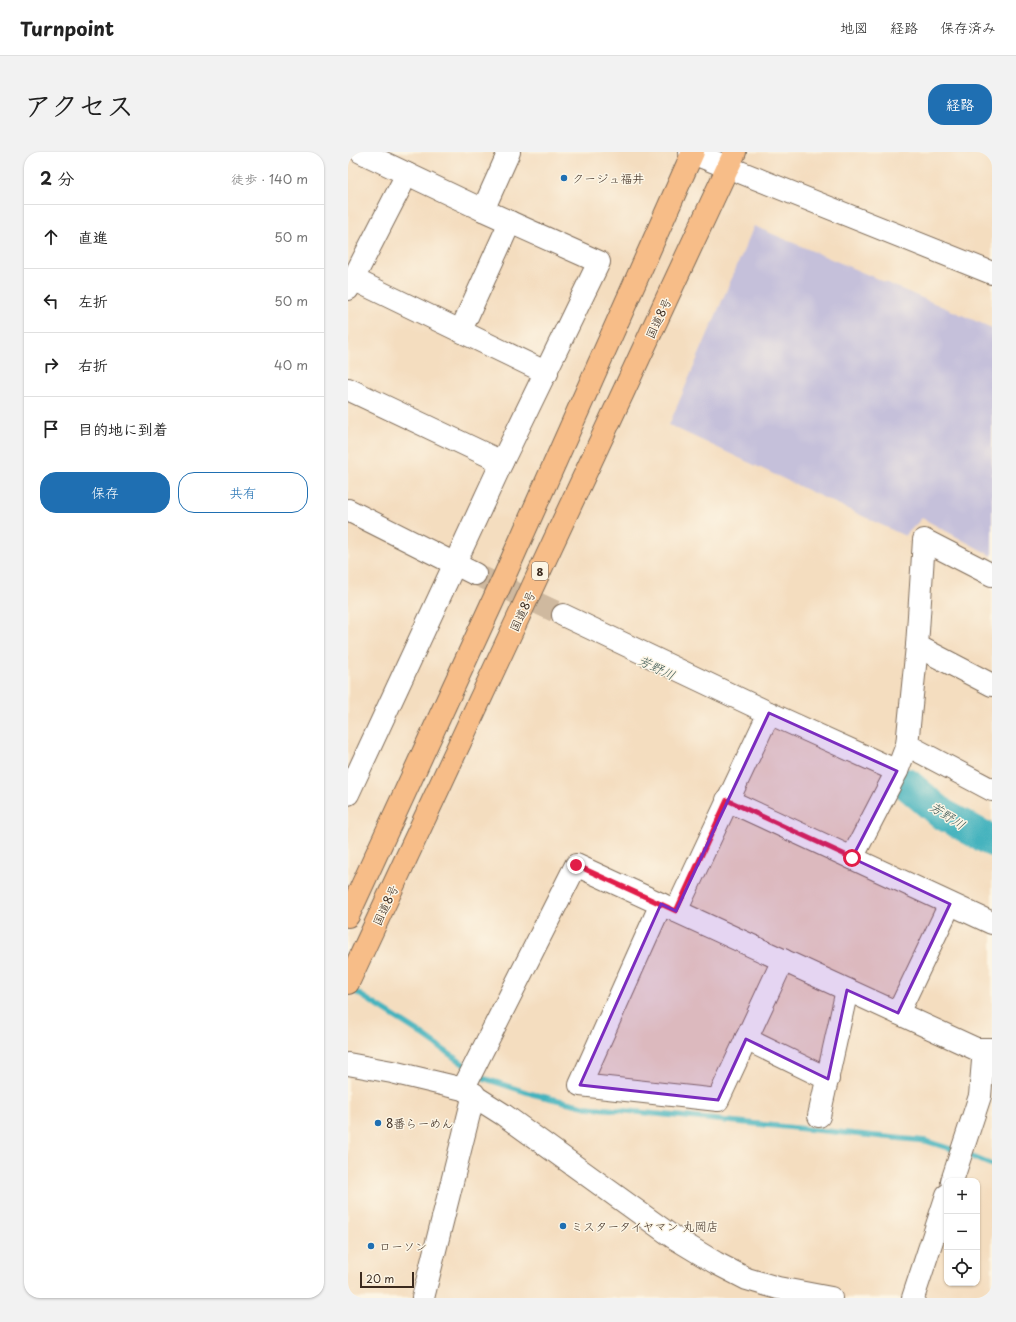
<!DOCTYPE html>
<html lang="ja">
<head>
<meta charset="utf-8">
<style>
  body { margin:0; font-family:"Playpen Sans","Klee One",sans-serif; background:#f2f2f2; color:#222 }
  .controls { position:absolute; right:12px; bottom:12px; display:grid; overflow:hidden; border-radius:8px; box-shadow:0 1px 3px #0004 }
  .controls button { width:36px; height:36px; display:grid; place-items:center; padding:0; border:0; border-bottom:1px solid #e0e0e0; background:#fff; color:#222; font:20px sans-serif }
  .scale { position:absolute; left:12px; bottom:10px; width:54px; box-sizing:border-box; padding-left:4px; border:2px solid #3b2a1e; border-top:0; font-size:11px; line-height:14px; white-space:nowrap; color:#3b2a1e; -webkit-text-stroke:3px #fcf5e5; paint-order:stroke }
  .stop { position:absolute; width:12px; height:12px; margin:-9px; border:3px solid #e11d48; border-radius:50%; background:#fff }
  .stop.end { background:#e11d48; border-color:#fff; box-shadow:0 1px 4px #0008 }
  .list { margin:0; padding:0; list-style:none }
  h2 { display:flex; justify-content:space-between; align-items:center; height:52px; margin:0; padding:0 16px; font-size:17px }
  h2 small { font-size:13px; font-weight:400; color:#767676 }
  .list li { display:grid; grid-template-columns:26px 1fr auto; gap:12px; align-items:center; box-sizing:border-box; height:64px; padding:0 16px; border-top:1px solid #e0e0e0 }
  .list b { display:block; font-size:15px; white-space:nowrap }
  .list em { font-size:13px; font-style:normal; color:#767676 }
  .actions { display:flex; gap:8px; padding:12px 16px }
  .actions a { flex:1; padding:9px 0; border:1px solid #1f6fb2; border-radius:16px; text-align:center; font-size:14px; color:#1f6fb2 }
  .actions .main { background:#1f6fb2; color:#fff }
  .icon { flex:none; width:22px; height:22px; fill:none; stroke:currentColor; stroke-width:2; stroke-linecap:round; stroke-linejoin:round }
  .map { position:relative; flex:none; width:644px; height:1146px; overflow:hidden; border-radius:16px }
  header { display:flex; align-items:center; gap:24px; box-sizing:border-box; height:56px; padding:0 20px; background:#fff; border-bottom:1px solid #e0e0e0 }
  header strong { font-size:19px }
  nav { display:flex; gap:22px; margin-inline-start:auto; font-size:14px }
  .intro { display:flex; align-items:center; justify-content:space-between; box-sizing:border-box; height:96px; padding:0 24px }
  h1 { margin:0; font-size:28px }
  .button { padding:10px 18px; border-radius:16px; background:#1f6fb2; color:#fff; font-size:14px; font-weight:700 }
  main { display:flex; gap:24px; padding:0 24px }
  aside { flex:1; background:#fff; border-radius:16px; box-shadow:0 1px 3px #0004 }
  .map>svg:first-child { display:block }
  .industrial { fill:#c5c0da }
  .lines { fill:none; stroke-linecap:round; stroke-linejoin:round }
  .stream { stroke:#44b3be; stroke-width:5.5 }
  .river { stroke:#44b3be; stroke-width:32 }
  .minor-tunnel { stroke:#cfb99f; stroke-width:22; stroke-dasharray:22 11; stroke-linecap:butt }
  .minor-casing { stroke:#7c6956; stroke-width:24 }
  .highway-casing { stroke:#7c6956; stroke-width:24 }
  .minor { stroke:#fff; stroke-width:22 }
  .highway { stroke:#f7bd88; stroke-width:22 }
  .route { stroke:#e11d48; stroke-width:5 }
  .marked { fill:#7b2cbf; fill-opacity:0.2; stroke:#7b2cbf; stroke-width:3; stroke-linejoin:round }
  .poi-dot { fill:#1f6fb2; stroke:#fcf5e5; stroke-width:1.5 }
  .labels { text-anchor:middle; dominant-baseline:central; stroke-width:3; stroke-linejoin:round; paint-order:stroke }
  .shield { fill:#fcf5e5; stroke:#75675a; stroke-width:1 }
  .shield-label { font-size:11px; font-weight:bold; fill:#3b2a1e }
  .poi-label { font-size:12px; fill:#3b2a1e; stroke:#fcf5e5; text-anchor:start }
  .street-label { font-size:12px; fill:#3b2a1e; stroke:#fcf5e5 }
  .water-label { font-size:13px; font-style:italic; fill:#3e5a56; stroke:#fcf5e5 }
</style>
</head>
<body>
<header>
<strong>Turnpoint</strong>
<nav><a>地図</a><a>経路</a><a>保存済み</a></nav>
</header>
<div class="intro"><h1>アクセス</h1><a class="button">経路</a></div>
<main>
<aside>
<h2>2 分<small>徒歩 · 140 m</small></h2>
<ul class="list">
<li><svg class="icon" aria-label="ahead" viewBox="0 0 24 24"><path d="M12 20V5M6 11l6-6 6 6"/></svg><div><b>直進</b></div><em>50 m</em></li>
<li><svg class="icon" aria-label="left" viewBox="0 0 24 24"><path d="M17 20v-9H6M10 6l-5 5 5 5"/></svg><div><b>左折</b></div><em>50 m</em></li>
<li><svg class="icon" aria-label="right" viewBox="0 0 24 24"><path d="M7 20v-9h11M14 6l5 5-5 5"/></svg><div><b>右折</b></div><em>40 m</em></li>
<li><svg class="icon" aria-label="arrive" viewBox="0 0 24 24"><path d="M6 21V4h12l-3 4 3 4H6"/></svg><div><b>目的地に到着</b></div></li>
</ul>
<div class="actions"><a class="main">保存</a><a>共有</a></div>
</aside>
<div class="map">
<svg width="644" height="1146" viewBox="0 0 644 1146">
  <rect width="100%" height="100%" fill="#fcf5e5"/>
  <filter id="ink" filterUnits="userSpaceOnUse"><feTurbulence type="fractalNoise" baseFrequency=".025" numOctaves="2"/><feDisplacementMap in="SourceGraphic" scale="8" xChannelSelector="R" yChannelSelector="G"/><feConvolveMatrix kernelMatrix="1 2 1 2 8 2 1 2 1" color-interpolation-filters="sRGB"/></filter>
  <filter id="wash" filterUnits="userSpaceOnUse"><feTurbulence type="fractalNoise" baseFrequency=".012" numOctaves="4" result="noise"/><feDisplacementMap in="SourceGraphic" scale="16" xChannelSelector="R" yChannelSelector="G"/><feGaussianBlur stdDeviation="0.9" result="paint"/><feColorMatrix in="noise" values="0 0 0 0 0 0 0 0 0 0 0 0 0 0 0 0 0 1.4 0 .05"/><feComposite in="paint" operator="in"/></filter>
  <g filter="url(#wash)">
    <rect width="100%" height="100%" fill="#f4ddbf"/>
    <!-- industrial -->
    <polygon class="industrial" points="406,74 644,176 644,404 574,366 557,384 321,273"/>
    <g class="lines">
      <!-- stream -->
      <g class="stream">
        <polyline points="0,835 69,879 121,916"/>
        <polyline points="128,921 138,927 184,942 239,955 578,989 609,999"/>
        <polyline points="617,1002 644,1013"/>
      </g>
      <!-- river -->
      <polyline class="river" points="559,632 594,662 644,689"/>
    </g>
  </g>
  <g filter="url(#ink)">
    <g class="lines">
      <!-- minor-tunnel -->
      <polyline class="minor-tunnel" points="127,422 215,463"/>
      <!-- minor casing -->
      <g class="minor-casing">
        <g id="minor">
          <polyline points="342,0 644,121"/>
          <polyline points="135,58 161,0"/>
          <polyline points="5,127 199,221"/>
          <polyline points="0,137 59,22"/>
          <polyline points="113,178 162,70"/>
          <polyline points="0,237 154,310"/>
          <polyline points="0,358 127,422"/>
          <polyline points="215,463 421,561 549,619"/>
          <polyline points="569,494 644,533"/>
          <polyline points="559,593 644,638"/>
          <polyline points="0,642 154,310 251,110 135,58 13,0"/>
          <polyline points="379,648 644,771"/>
          <polyline points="504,706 549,619 559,593 569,494 576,388 644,423"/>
          <polyline points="313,752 232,933 370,948 435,808"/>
          <polyline points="328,759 421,561"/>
          <polyline points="550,861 602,752"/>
          <polyline points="398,887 480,927"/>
          <polyline points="0,912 44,920 115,937 156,963 325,1085 368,1111 399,1127 430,1136 483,1146"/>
          <polyline points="115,937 228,713 628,897 644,897"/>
          <polyline points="471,964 499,838"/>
          <polyline points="604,1029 632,944 636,897"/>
          <polyline points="75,1146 126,942"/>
          <polyline points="565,1146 599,1043"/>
        </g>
      </g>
      <!-- highway casing -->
      <g class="highway-casing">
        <g id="highway">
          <polyline points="0,764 156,425 345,0"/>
          <polyline points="0,831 387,0"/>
        </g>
      </g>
      <!-- minor -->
      <use href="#minor" class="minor"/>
      <!-- highway -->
      <use href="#highway" class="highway"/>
    </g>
  </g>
  <g class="lines" filter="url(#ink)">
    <!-- route -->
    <polyline class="route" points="228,713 328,759 379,648 504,706"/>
  </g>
  <!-- marked area -->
  <path class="marked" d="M421 561 549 619 504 706 602 752 550 861 499 838 480 927 398 887 370 948 232 933 313 752 328 759Z"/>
  <!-- markers -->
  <g class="poi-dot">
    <circle cx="216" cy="26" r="4"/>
    <circle cx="30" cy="971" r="4"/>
    <circle cx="215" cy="1074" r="4"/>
    <circle cx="23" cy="1094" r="4"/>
  </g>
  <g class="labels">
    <!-- shield labels -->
    <rect class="shield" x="184" y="410" width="16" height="18" rx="3"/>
    <g class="shield-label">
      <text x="192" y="419">8</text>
    </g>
    <!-- poi labels -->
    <g class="poi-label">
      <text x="224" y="26">クージュ福井</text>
      <text x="38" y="971">8番らーめん</text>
      <text x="223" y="1074">ミスタータイヤマン 丸岡店</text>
      <text x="31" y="1094">ローソン</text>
    </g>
    <!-- street labels -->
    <g class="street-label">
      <text transform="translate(310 166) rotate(-65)">国道8号</text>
      <text transform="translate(174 459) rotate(-65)">国道8号</text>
      <text transform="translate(37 753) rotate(-65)">国道8号</text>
    </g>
    <!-- water labels -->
    <g class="water-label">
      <text transform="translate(309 515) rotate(26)">芳野川</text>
      <text transform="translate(600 663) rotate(33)">芳野川</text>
    </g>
  </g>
</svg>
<div class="controls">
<button>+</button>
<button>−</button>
<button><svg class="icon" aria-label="locate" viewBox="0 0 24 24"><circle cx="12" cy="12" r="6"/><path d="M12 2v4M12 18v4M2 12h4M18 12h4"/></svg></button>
</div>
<div class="scale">20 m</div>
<div class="stop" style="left:504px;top:706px"></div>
<div class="stop end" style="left:228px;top:713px"></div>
</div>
</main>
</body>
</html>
